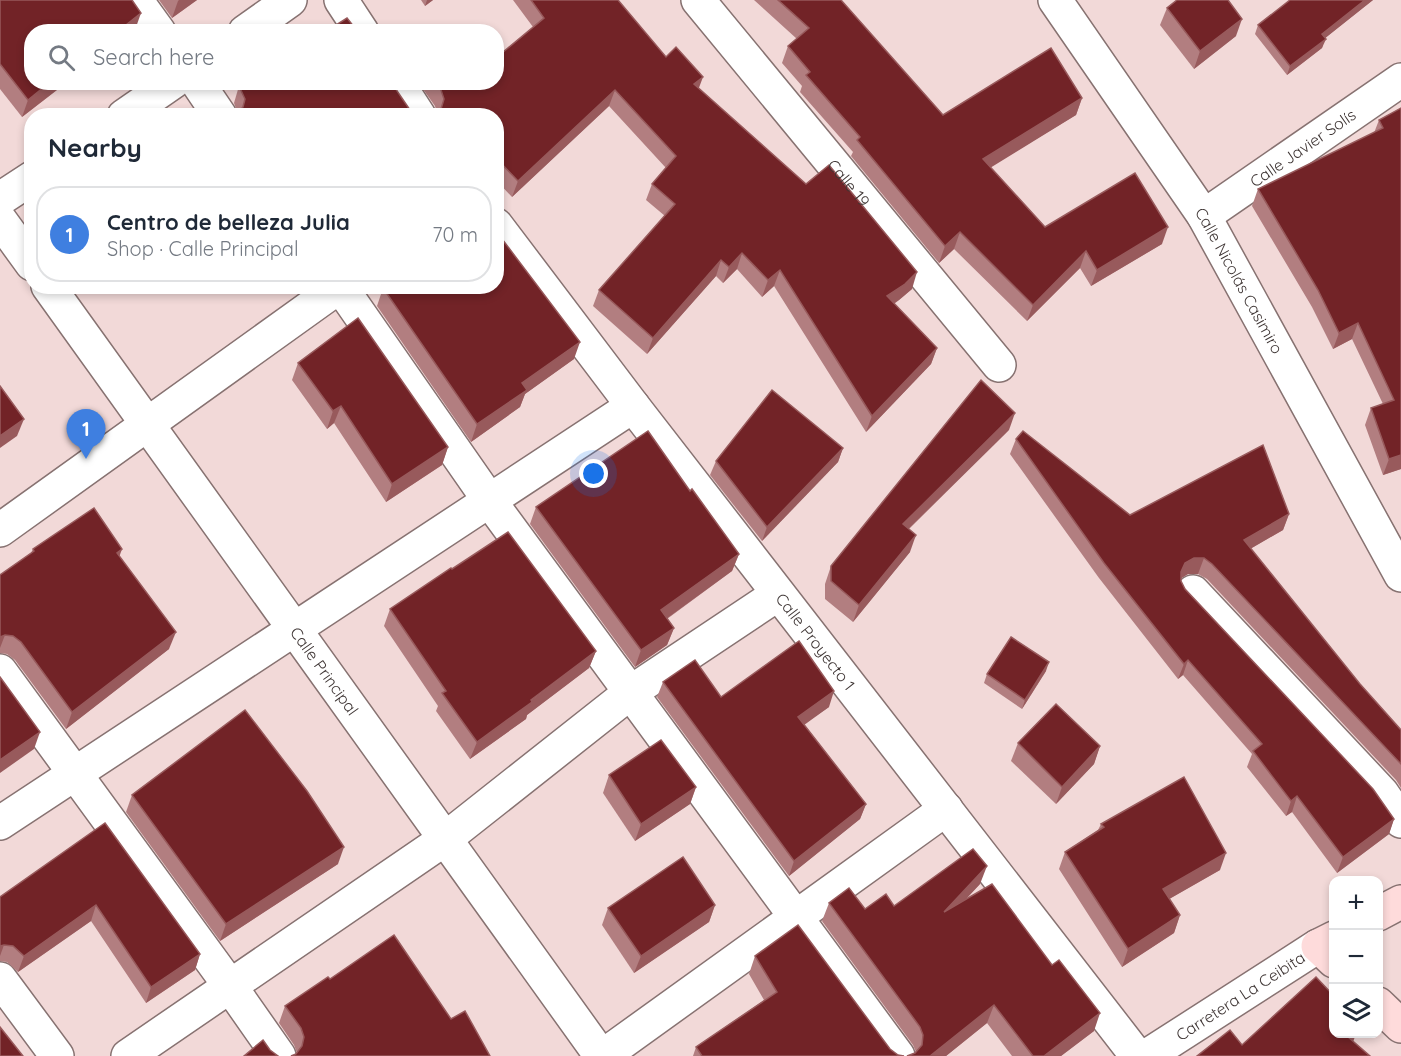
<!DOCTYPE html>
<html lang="en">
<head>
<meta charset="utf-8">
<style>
  body { margin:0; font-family:Quicksand,sans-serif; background:#f6f6f7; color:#1f2937 }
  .controls { position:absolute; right:18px; bottom:18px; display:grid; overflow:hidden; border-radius:12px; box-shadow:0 3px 9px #0003 }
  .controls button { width:54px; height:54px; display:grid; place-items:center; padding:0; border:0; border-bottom:2px solid #e0e1e3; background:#fff; color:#1f2937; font:30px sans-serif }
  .you { position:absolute; left:594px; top:474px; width:21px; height:21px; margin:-15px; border:4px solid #fff; border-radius:50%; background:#1a73e8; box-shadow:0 0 0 9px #1a73e833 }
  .badge { display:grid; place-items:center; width:39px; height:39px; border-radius:50%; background:#387663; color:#fff; font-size:20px; font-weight:700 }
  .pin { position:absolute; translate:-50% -50px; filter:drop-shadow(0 2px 3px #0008) }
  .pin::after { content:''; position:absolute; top:32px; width:21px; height:18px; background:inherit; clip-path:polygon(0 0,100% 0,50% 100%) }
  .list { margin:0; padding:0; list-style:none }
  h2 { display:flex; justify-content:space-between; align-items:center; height:78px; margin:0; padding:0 24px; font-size:26px }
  h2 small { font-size:20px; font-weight:400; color:#747a83 }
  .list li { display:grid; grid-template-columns:39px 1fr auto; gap:18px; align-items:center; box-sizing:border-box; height:96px; margin:0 12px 12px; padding:0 12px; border:2px solid #e0e1e3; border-radius:24px }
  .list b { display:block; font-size:22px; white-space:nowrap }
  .list p { margin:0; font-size:20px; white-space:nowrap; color:#747a83 }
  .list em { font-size:20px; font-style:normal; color:#747a83 }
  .icon { flex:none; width:33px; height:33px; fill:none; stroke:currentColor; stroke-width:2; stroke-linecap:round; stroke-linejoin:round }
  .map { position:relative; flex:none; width:1401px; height:1056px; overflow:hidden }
  .search { position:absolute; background:#fff; box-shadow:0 3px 9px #0003; left:24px; top:24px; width:480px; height:66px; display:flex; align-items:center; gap:15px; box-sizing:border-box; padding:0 21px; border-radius:24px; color:#747a83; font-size:22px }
  .panel { position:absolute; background:#fff; box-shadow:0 3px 9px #0003; left:24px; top:108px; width:480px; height:186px; border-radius:24px }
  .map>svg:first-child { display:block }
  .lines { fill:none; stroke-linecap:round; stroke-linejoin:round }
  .pedestrian-casing { stroke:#877271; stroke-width:36 }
  .minor-casing { stroke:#877271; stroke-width:36 }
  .tertiary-casing { stroke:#877271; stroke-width:36 }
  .secondary-casing { stroke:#877271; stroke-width:36 }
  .pedestrian { stroke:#fff; stroke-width:33 }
  .minor { stroke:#fff; stroke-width:33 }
  .tertiary { stroke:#fff; stroke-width:33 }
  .secondary { stroke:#fedbdb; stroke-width:33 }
  .wall { fill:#b27e80 }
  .shaded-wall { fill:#985a5c }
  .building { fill:#722327; stroke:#985a5c; stroke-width:1.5 }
  .labels { text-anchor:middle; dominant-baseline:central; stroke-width:6; stroke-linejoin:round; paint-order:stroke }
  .street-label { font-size:16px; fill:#3f3635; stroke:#fff }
</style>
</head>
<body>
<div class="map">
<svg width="1401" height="1056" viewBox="0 0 1401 1056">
  <rect width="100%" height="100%" fill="#f2d9d8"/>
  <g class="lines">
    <!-- pedestrian casing -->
    <g class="pedestrian-casing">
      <g id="pedestrian">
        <polyline points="136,0 159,32"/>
        <polyline points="197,82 220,116"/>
        <polyline points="340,286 489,500 898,1056"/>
        <polyline points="0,671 230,986 279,1056"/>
      </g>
    </g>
    <!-- minor casing -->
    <g class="minor-casing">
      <g id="minor">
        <polyline points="341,0 362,32"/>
        <path id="s1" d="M698 0 999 365"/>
        <path id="s2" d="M1055 0 1204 216 1401 575"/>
        <polyline points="245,32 290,0"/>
        <polyline points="397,82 419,116"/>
        <polyline points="124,116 173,82"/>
        <polyline points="0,199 32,178"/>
        <path id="s3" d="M1204 216 1401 80"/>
        <polyline points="0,220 32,264"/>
        <path id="s4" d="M496 225 633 406 1137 1056"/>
        <path id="s5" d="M48 286 601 1056"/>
        <polyline points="0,530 340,286"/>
        <polyline points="1193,592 1382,793 1401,821"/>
        <polyline points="0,823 633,406"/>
        <polyline points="0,979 57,1056"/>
        <polyline points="128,1056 445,839 631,692 778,594"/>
        <polyline points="603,1056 946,809"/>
      </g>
    </g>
    <!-- tertiary casing -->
    <g class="tertiary-casing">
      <g id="tertiary">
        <path id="s6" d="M1147 1056 1318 946"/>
      </g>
    </g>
    <!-- secondary casing -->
    <g class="secondary-casing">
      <g id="secondary">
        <polyline points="1378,914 1401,902"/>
        <polyline points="1334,938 1318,946 1334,961"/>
        <polyline points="1378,1004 1401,1026"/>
      </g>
    </g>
    <!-- pedestrian -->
    <use href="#pedestrian" class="pedestrian"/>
    <!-- minor -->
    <use href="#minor" class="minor"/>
    <!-- tertiary -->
    <use href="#tertiary" class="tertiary"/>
    <!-- secondary -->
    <use href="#secondary" class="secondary"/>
  </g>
  <!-- wall -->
  <g class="wall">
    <polygon points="0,0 135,30 22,117 0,89"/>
    <polygon points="159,0 197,0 172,18"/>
    <polygon points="421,0 433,0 425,6"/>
    <polygon points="513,0 618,0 666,57 698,88 912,289 899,300 894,304 937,348 931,364 866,432 774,286 762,297 737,269 723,283 716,276 647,354 593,306 599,290 665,216 646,200 652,184 666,168 609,106 512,197 496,180 496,116 435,116 437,113 435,106 418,82 496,82 533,27"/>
    <polygon points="754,0 841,0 943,115 1082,98 1076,115 990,167 1045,227 1162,244 1091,286 1080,268 1027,321 954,249 939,263 851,156 853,152 800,92 802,86 782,63 788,46 797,39"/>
    <polygon points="1290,0 1373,0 1325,38 1322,48 1287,75 1255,34 1258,25"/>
    <polygon points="1167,8 1236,36 1194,69 1160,25"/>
    <polygon points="239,86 410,110 238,114 234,103"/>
    <polygon points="1401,108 1401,469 1383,475 1365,425 1371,408 1383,404 1352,339 1333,349 1312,307 1252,206 1258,189 1374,133 1379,120"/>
    <polygon points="383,288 574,359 525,394 520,407 471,442 377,306"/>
    <polygon points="298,363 448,447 442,465 386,502 334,423 327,429 292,380"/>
    <polygon points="1009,430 909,529 910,552 853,622 825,599 825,584 831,566"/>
    <polygon points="1016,439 1130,515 1289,514 1283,530 1250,549 1360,684 1401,730 1401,788 1396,780 1207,579 1198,574 1188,574 1181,578 1181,581 1185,589 1394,819 1389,834 1337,873 1292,812 1286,816 1247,767 1252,754 1183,675 1178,679 1099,578 1010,454"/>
    <polygon points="843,448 838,462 762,541 710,475 716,461"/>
    <polygon points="690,491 739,554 732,571 667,619 674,628 667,645 635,667 530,524 536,507"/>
    <polygon points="33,549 120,557 169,649 66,729 15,660 7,654 0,653 0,575 31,553"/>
    <polygon points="452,569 596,651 589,668 527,715 526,719 470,759 436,711 438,706 384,626 390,609"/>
    <polygon points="1046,671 1022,709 984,683 987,674"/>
    <polygon points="663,682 721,697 829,707 804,724 866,804 860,819 789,876 657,697"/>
    <polygon points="1018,743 1100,746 1094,764 1056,804 1011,761"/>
    <polygon points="609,775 696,787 690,804 635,841 603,793"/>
    <polygon points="132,795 338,864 220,941 126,812"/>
    <polygon points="105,823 200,954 195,970 146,1003 91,921 18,972 7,962 0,961 0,897"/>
    <polygon points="1101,824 1220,870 1169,899 1180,915 1174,933 1122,967 1059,869 1065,852 1098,830"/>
    <polygon points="980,884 966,899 1094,1031 1061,1056 1012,1056 987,1023 946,1056 907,1056 916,1052 913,1045 822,921 829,903 865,909 894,906"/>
    <polygon points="715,905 709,922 634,973 602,925 608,908"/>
    <polygon points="755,956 898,1055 904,1056 693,1056 696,1047 764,1000 749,974"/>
    <polygon points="330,979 451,1019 296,1054 297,1053 294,1045 279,1023 285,1006"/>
  </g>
  <!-- shaded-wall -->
  <g class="shaded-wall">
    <polygon points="179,0 197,0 172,18 178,1"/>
    <polygon points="427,0 433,0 425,6"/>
    <polygon points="1365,0 1373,0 1319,43 1322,34"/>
    <polygon points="141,13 135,30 133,32 117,32"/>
    <polygon points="1242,19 1236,36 1194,69 1200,51"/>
    <polygon points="1326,39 1322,48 1287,75 1290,66"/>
    <polygon points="703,77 697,93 694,84"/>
    <polygon points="50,82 67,82 22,117 28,100"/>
    <polygon points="615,90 609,106 512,197 518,181"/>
    <polygon points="1082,98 1076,115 977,176 983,159"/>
    <polygon points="1168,227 1162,244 1091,286 1097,270"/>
    <polygon points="960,232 954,249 939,263 945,246"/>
    <polygon points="1086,251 1080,268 1027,321 1033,305"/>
    <polygon points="742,253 737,269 723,283 729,267"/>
    <polygon points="721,260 716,276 647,354 653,338"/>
    <polygon points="780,270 774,286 762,297 768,280"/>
    <polygon points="917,272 912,289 899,300 881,312 887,296"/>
    <polygon points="1358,323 1352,339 1333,349 1339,333"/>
    <polygon points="580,342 574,359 525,394 520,407 471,442 477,424 522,383"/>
    <polygon points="937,348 931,364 866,432 872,416"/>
    <polygon points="341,406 334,423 327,429 333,411"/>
    <polygon points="1015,413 1009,430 896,541 903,524"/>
    <polygon points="24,419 17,436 0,448 0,436"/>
    <polygon points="448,447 442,465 386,502 392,484"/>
    <polygon points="843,448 838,462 762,541 767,527"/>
    <polygon points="1401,455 1401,469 1383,475 1389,459"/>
    <polygon points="1289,514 1283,530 1238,556 1244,540"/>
    <polygon points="916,535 910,552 853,622 859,605"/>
    <polygon points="122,549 116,566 117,553"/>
    <polygon points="739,554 732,571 655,627 661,610"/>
    <polygon points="1194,558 1204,558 1198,574 1188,574 1180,579 1181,572 1185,563"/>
    <polygon points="674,628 667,645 635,667 641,650"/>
    <polygon points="176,632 169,649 66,729 72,712"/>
    <polygon points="5,635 0,648 0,637"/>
    <polygon points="596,651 589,668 527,715 526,719 470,759 477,742"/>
    <polygon points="1188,660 1183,675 1178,679 1184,664"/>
    <polygon points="1049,662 1046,671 1022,709 1025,700"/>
    <polygon points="834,691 829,707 793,733 798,717"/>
    <polygon points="40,732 34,749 0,773 0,760"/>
    <polygon points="1100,746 1094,764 1056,804 1062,787"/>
    <polygon points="696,787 690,804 635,841 641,824"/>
    <polygon points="1297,796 1292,812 1286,816 1291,801"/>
    <polygon points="866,804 860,819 789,876 794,861"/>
    <polygon points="1394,819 1389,834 1337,873 1343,857"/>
    <polygon points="344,847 338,864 220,941 226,924"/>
    <polygon points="1226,853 1220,870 1157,906 1163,889"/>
    <polygon points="987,866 980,884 937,930 944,912"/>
    <polygon points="96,905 91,921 18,972 24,956"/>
    <polygon points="715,905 709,922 634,973 641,956"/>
    <polygon points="1180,915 1174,933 1122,967 1128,949"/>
    <polygon points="4,945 0,956 0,946"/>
    <polygon points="200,954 195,970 146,1003 151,987"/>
    <polygon points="994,1005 987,1023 946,1056 930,1056"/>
    <polygon points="1100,1013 1094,1031 1061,1056 1044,1056"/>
    <polygon points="1350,1034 1356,1034 1353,1042 1347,1036"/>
  </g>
  <!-- building -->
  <g class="building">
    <polygon points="0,0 132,0 141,13 117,32 32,32 32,82 50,82 28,100 0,64"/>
    <polygon points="531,0 618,0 666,57 676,47 703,77 694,84 806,184 829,165 917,272 905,284 887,296 937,348 872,416 780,270 768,280 742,253 729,267 721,260 653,338 599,290 675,204 652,184 676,156 615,90 518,181 496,158 496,116 435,116 441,109 444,99 441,90 436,82 496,82 496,58 544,18"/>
    <polygon points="778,0 841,0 943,115 1051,48 1082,98 983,159 1045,227 1135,173 1168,227 1097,270 1086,251 1033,305 960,232 945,246 857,140 860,137 806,75 810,72 788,46 809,28"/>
    <polygon points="1177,0 1228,0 1242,19 1200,51 1167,8"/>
    <polygon points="1290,0 1365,0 1322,34 1326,39 1290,66 1258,25"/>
    <polygon points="347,18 358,32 325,32"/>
    <polygon points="246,82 391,82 410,110 415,116 235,116 243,107 245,99 239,86"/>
    <polygon points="1401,108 1401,455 1389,459 1371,408 1394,400 1358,323 1339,333 1318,290 1258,189 1383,128 1379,120"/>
    <polygon points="210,110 216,116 203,116"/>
    <polygon points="496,231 580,342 522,383 527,390 477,424 383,288 387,286 496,286"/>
    <polygon points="358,318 448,447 392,484 341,406 333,411 298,363"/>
    <polygon points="981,380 1015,413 903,524 916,535 859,605 831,581 831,566"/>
    <polygon points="0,386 24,419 0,436"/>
    <polygon points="772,390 843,448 767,527 716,461"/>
    <polygon points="648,431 690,491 692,489 739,554 661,610 674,628 641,650 536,507"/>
    <polygon points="1023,431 1130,515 1263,445 1289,514 1244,540 1360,684 1401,730 1401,764 1212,564 1204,558 1194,558 1185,563 1181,572 1181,581 1185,589 1373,789 1394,819 1343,857 1297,796 1291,801 1253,751 1262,744 1188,660 1184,664 1104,563 1016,439"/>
    <polygon points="94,508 122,549 117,553 176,632 72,712 21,642 13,636 5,635 0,637 0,575 34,551 33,549"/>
    <polygon points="508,532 596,651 531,700 532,702 477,742 442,693 446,691 390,609 451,568 452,569"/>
    <polygon points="1011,637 1049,662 1025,700 987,674"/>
    <polygon points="799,641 834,691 798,717 866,804 794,861 663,682 695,660 721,697"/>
    <polygon points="0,677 40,732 0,760"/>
    <polygon points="1056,704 1100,746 1062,787 1018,743"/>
    <polygon points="245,710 307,791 344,847 226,924 132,795"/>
    <polygon points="661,740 696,787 641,824 609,775"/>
    <polygon points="1184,777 1226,853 1163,889 1180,915 1128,949 1065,852 1104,827 1101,824"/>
    <polygon points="105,823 200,954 151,987 96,905 24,956 13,946 4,945 0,946 0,897"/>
    <polygon points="973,849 987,866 944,912 992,884 1052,965 1059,960 1100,1013 1044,1056 1033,1056 994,1005 930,1056 907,1056 915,1053 922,1045 923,1035 920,1027 829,903 849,888 865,909 886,894 894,906"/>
    <polygon points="683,857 715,905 641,956 608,908"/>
    <polygon points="798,925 890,1049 898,1055 904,1056 702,1056 696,1047 777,992 755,956"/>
    <polygon points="394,935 451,1019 465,1011 490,1056 291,1056 296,1054 302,1046 304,1037 301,1028 285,1006 328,977 330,979"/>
    <polygon points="1316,977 1334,996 1334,1034 1350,1034 1347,1036 1370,1056 1197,1056 1230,1030 1242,1045"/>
    <polygon points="0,1027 23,1056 0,1056"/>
    <polygon points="263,1040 270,1050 278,1056 244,1056"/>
  </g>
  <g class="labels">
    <!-- street labels -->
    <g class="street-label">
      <text stroke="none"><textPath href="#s3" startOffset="120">Calle Javier Solís</textPath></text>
      <text stroke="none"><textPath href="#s1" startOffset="237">Calle 19</textPath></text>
      <text stroke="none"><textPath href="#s2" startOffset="336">Calle Nicolás Casimiro</textPath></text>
      <text stroke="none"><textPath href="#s4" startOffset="525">Calle Proyecto 1</textPath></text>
      <text stroke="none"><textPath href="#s5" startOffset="474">Calle Principal</textPath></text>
      <text stroke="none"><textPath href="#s6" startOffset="111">Carretera La Ceibita</textPath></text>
    </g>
  </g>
</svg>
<div class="controls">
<button>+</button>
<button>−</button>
<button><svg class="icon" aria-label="layers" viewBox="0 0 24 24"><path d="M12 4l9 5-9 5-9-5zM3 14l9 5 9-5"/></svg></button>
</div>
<div class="you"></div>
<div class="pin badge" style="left:86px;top:459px;background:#3f7fe0">1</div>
<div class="search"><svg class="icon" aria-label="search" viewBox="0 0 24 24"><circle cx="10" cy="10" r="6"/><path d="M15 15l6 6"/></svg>Search here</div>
<section class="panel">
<h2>Nearby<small></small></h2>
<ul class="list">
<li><span class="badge" style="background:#3f7fe0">1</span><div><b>Centro de belleza Julia</b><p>Shop · Calle Principal</p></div><em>70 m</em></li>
</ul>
</section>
</div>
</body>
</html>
